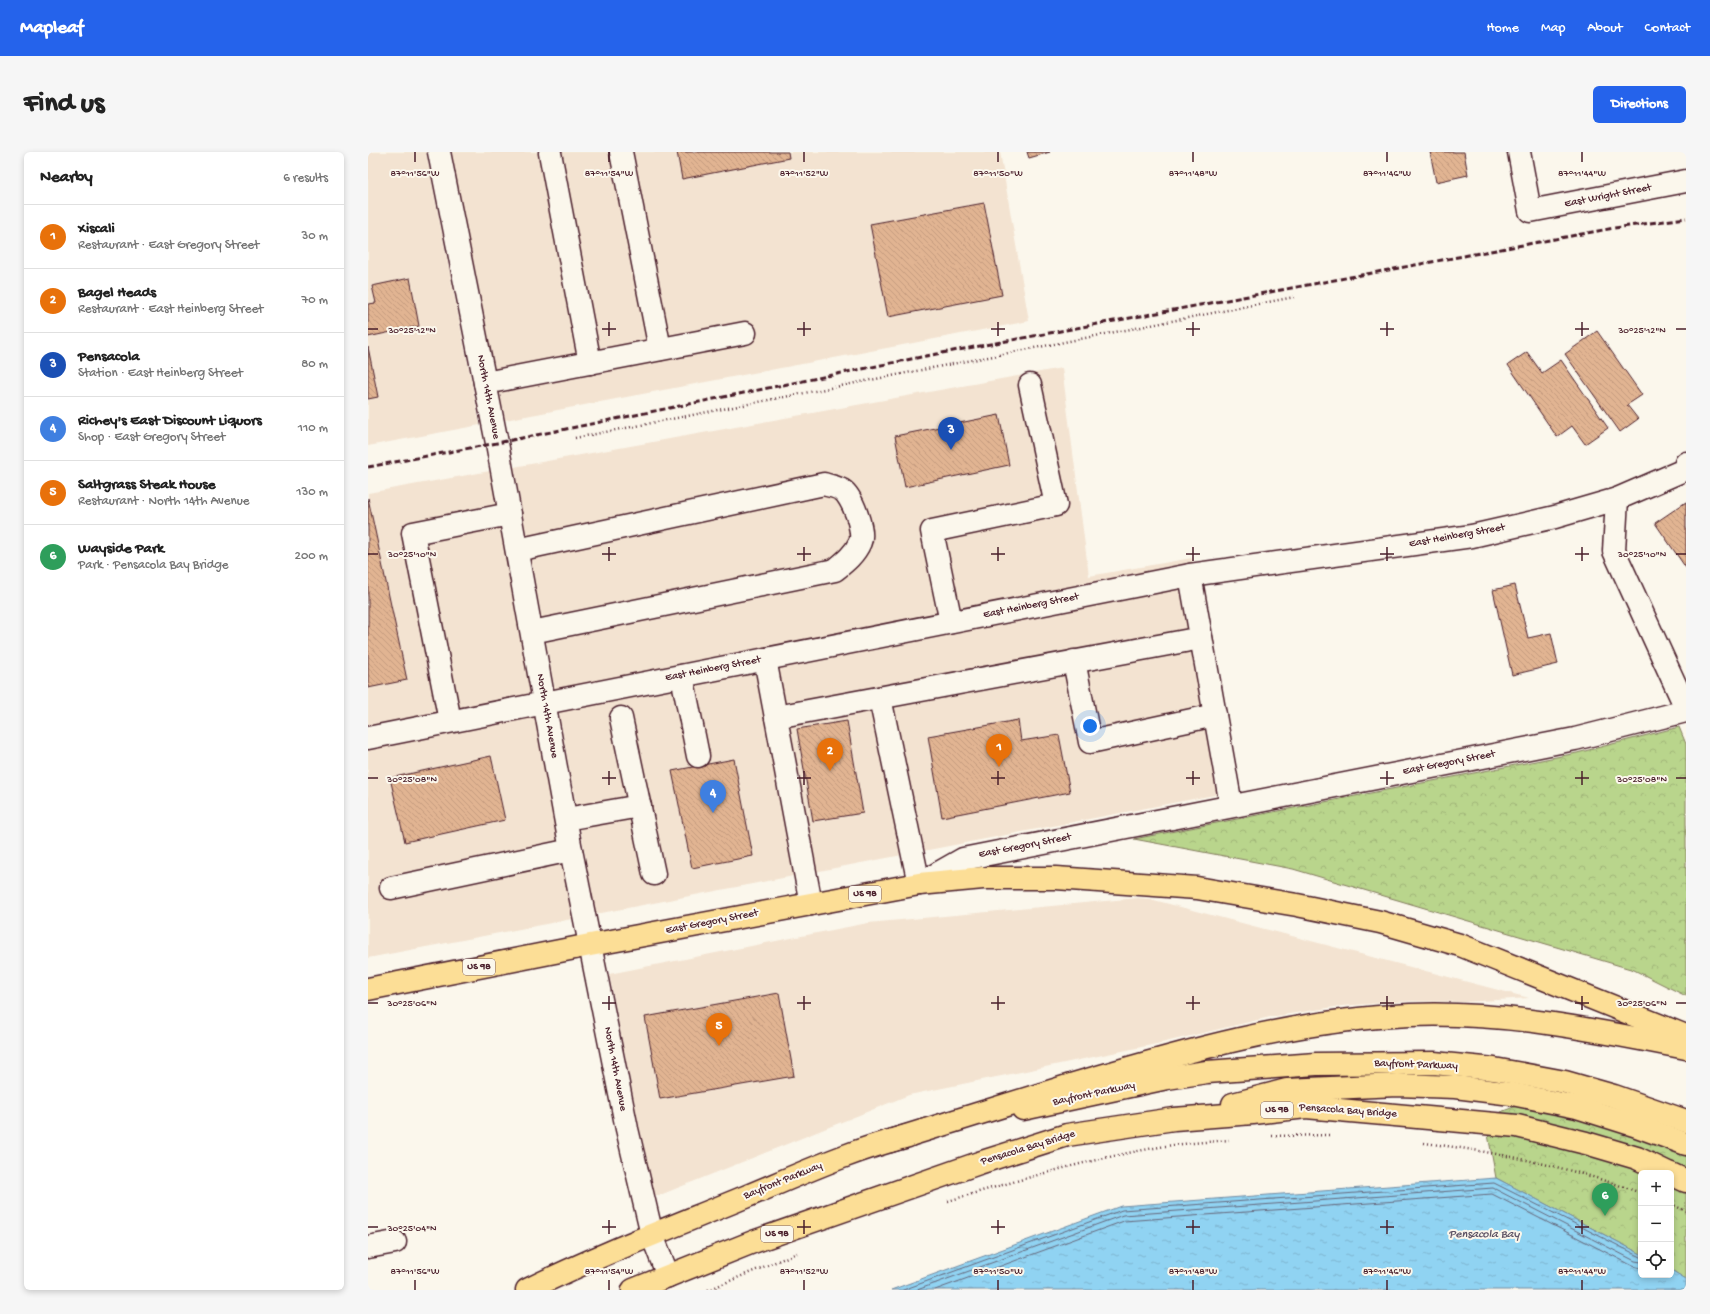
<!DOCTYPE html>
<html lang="en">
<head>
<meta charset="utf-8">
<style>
  body { margin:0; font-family:"Gochi Hand",sans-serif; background:#f6f6f6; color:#222 }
  .controls { position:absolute; right:12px; bottom:12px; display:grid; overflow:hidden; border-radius:6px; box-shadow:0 2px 6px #0003 }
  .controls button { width:36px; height:36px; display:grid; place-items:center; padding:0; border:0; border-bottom:1px solid #e0e0e0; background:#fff; color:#222; font:20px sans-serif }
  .you { position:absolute; left:722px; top:574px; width:14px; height:14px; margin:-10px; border:3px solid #fff; border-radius:50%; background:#1a73e8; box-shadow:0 0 0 6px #1a73e833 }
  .badge { display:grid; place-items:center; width:26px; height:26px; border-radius:50%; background:#2563eb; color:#fff; font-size:13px; font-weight:700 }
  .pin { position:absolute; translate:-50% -33px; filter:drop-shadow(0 1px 2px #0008) }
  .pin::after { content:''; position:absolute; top:21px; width:14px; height:12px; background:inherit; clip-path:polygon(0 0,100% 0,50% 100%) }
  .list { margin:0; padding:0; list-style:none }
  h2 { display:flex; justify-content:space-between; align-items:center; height:52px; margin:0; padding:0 16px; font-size:17px }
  h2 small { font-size:13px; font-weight:400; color:#767676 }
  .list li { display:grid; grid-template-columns:26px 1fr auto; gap:12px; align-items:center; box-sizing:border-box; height:64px; padding:0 16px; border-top:1px solid #e0e0e0 }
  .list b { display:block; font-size:15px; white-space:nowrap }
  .list p { margin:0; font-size:13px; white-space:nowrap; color:#767676 }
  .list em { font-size:13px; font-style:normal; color:#767676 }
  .icon { flex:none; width:22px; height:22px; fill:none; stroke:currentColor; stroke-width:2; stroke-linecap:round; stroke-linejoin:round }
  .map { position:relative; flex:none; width:1318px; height:1138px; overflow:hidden; border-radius:6px }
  header { display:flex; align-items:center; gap:24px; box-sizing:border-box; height:56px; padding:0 20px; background:#2563eb; color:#fff }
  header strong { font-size:19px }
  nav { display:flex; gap:22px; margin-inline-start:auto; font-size:14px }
  .intro { display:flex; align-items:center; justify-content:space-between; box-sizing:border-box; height:96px; padding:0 24px }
  h1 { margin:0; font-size:28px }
  .button { padding:10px 18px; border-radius:6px; background:#2563eb; color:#fff; font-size:14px; font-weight:700 }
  main { display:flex; gap:24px; padding:0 24px }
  aside { flex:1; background:#fff; border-radius:6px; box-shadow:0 2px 6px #0003 }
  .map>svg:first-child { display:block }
  .built { fill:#f3e3d1 }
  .park { fill:url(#park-crowns); stroke:#827a5c }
  .water { fill:url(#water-ripples); stroke:#748ba2 }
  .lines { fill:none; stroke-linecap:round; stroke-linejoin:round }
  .shore { stroke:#66677b; stroke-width:1 }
  .building { fill:url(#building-back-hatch); stroke:#4a1f2b }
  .minor-casing { stroke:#4a1f2b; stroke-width:25 }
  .major-casing { stroke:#4a1f2b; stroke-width:25 }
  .highway-casing { stroke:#4a1f2b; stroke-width:25 }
  .path { stroke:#4a1f2b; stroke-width:2.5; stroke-dasharray:1 3; stroke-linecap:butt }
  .minor { stroke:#fbf7ec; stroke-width:22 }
  .major { stroke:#fcde96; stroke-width:22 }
  .highway { stroke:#fcde96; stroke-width:22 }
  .rail { stroke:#4a1f2b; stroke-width:3; stroke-dasharray:6 3; stroke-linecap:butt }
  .ticks { fill:none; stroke:#4a1f2b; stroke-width:1.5 }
  .labels { text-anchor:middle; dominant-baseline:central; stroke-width:4; stroke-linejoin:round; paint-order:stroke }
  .shield { fill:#fbf7ec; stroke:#7f6065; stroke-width:1 }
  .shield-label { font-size:10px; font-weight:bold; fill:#4a1f2b }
  .street-label { font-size:11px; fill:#4a1f2b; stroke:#fbf7ec }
  .water-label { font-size:12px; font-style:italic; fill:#5f5567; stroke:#fbf7ec }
  .ticks-label { font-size:10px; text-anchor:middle; fill:#4a1f2b; stroke:#fbf7ec; stroke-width:4; stroke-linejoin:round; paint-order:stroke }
</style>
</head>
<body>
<header>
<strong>Mapleaf</strong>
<nav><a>Home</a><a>Map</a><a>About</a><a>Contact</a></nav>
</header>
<div class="intro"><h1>Find us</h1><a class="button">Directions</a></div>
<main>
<aside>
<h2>Nearby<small>6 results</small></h2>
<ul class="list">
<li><span class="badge" style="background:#e8710a">1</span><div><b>Xiscali</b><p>Restaurant · East Gregory Street</p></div><em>30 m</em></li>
<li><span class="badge" style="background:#e8710a">2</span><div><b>Bagel Heads</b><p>Restaurant · East Heinberg Street</p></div><em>70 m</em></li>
<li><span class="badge" style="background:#1a4fb4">3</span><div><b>Pensacola</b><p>Station · East Heinberg Street</p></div><em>80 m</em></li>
<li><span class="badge" style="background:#3f7fe0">4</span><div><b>Richey's East Discount Liquors</b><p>Shop · East Gregory Street</p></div><em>110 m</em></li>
<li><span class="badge" style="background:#e8710a">5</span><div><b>Saltgrass Steak House</b><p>Restaurant · North 14th Avenue</p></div><em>130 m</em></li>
<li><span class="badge" style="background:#2e9e5b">6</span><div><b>Wayside Park</b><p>Park · Pensacola Bay Bridge</p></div><em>200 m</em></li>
</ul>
</aside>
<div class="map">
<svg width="1318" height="1138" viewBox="0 0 1318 1138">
  <defs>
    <pattern id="park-crowns" width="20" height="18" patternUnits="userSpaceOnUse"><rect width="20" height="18" fill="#b9d58c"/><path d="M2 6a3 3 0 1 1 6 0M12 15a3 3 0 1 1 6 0" fill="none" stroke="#a1b679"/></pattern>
    <pattern id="water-ripples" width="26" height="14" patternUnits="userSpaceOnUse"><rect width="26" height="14" fill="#90d3f2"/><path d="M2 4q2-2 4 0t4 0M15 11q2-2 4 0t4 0" fill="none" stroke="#7eb5d0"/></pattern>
    <pattern id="building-back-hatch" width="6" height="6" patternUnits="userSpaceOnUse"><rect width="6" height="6" fill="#e1b492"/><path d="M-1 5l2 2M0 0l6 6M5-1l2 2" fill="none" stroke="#c39a7e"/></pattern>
  </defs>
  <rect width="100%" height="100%" fill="#fbf7ec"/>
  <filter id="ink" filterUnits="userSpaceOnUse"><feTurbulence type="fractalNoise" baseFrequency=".025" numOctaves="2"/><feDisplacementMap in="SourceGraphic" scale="8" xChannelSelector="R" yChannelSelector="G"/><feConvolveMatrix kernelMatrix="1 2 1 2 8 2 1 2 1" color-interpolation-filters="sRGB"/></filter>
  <g filter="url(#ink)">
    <!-- built -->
    <g class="built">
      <polygon points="0,0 58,0 112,273 0,294"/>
      <polygon points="83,0 632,0 661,169 137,268"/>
      <polygon points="694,216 721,424 824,406 867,639 228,762 146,315"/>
      <polygon points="122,319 204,767 0,806 0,341"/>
      <polygon points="770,746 782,747 1161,846 1097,850 1043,849 973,854 902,865 793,891 541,943 292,1043 287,1043 271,974 241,822 500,771"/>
    </g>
    <!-- park -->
    <g class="park">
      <polygon points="1311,575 1318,592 1318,844 1266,818 925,717 766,687 1209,601"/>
      <polygon points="1151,953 1318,979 1318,1127 1303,1118 1303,1021 1273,1021 1273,1102 1128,1026 1117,966"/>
    </g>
    <!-- water -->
    <polygon class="water" points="1128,1026 1273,1102 1273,1123 1303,1123 1303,1118 1318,1127 1318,1138 523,1138 753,1054"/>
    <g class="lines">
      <!-- shore -->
      <g class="shore">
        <polyline points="535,1138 754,1058 1126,1031 1273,1105"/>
        <polyline points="549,1138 755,1063 1125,1036 1267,1109 1273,1110"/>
        <polyline points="567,1138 756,1069 1124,1042 1265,1114 1273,1116"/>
      </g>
    </g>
    <!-- building -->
    <g class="building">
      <polygon points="309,0 420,0 421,6 314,27"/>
      <polygon points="659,0 682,0 661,6"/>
      <polygon points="1062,0 1096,0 1100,23 1068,30"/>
      <polygon points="616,51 634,143 520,165 502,72"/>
      <polygon points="42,126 51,174 0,185 0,152 8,151 4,134"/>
      <polygon points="1229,179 1274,243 1259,253 1270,267 1252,280 1197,202"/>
      <polygon points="0,195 10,245 0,247"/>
      <polygon points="1159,200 1174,221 1193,208 1240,276 1217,292 1204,274 1189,285 1140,213"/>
      <polygon points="631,263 641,313 537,335 527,284"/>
      <polygon points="0,346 39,528 0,536"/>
      <polygon points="1318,350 1318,416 1287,371"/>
      <polygon points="1147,433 1160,486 1183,481 1190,512 1144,523 1125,438"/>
      <polygon points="650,568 653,589 691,583 702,640 574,665 560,584"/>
      <polygon points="479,569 495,661 445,669 429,577"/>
      <polygon points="123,604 137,668 37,690 22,626"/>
      <polygon points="366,607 385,704 324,716 304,619"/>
      <polygon points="411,841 426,924 292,947 277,865"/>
    </g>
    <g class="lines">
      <!-- minor casing -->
      <g class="minor-casing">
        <g id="minor">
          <polyline points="71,0 129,291 203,698 259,977 284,1083 300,1124"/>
          <polyline points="253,0 292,197"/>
          <polyline points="1151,0 1162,59 1318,29"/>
          <polyline points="182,1 222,211"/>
          <polyline points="117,231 377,181"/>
          <polyline points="1249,347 1246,399 1318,556"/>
          <path d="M149 398 456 332C462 334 469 335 474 338 484 344 497 379 492 390 487 402 477 410 467 418L164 480"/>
          <polyline points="822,423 863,653"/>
          <polyline points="583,470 564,379 688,353 662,233"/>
          <polyline points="397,507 443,752"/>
          <polyline points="706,509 722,590 847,563"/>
          <polyline points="314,524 330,604"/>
          <polyline points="512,546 551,732 595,707 1207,587 1318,559"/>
          <polyline points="408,565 833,486"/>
          <polyline points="253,566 286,722"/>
          <polyline points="82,569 45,381 142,362"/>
          <polyline points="0,586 822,423 1104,384 1187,365 1249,347 1316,318 1318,311"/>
          <polyline points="198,667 272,654"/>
          <polyline points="23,736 203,698"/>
          <polyline points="0,1095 27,1090"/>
        </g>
      </g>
      <!-- major casing -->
      <g class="major-casing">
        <g id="major">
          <polyline points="655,957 799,926 839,920 948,912 1066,911 1126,917 1197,930 1246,944 1318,969"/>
          <path d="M159 1138C230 1103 304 1075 377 1045 430 1023 484 998 540 984"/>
        </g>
      </g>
      <!-- highway casing -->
      <g class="highway-casing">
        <g id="highway">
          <polyline points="0,837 222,793 551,732 615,726 688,726 829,736 929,753 1012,770 1092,793 1318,884"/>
          <polyline points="865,952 919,938 1029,933 1087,935 1144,942 1209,955 1266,973 1318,992"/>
          <path d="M522 989C583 970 645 951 706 932 817 899 926 868 1042 863 1134 859 1228 878 1318 896"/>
          <polyline points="1303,1022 1318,1029"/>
          <polyline points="265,1138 385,1090 611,1011 699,983 806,967 885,961 938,955 1149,974 1218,991 1269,1006 1300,1021"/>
        </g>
      </g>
      <!-- path -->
      <g class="path">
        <polyline points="207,286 926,145"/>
        <polyline points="904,984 963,983"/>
        <path d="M1056 991C1130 1000 1202 1015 1273 1041"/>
        <path d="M580 1049C651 1028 724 1006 798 994 819 991 840 990 861 988"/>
        <polyline points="1303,1052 1318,1059"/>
        <polyline points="340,1138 429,1101"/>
      </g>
      <!-- minor -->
      <use href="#minor" class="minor"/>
      <!-- major -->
      <use href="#major" class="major"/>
      <!-- highway -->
      <use href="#highway" class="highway"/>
      <!-- rail -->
      <polyline class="rail" points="0,315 129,291 558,204 1246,76 1318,66"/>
    </g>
  </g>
  <!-- ticks -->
  <path class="ticks" d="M47 0V10M241 0V10M436 0V10M630 0V10M825 0V10M1019 0V10M1214 0V10M241 170V184M436 170V184M630 170V184M825 170V184M1019 170V184M1214 170V184M0 177H10M234 177H248M429 177H443M623 177H637M818 177H832M1012 177H1026M1207 177H1221M1308 177H1318M241 395V409M436 395V409M630 395V409M825 395V409M1019 395V409M1214 395V409M0 402H10M234 402H248M429 402H443M623 402H637M818 402H832M1012 402H1026M1207 402H1221M1308 402H1318M241 619V633M436 619V633M630 619V633M825 619V633M1019 619V633M1214 619V633M0 626H10M234 626H248M429 626H443M623 626H637M818 626H832M1012 626H1026M1207 626H1221M1308 626H1318M241 844V858M436 844V858M630 844V858M825 844V858M1019 844V858M1214 844V858M0 851H10M234 851H248M429 851H443M623 851H637M818 851H832M1012 851H1026M1207 851H1221M1308 851H1318M241 1068V1082M436 1068V1082M630 1068V1082M825 1068V1082M1019 1068V1082M1214 1068V1082M0 1075H10M234 1075H248M429 1075H443M623 1075H637M818 1075H832M1012 1075H1026M1207 1075H1221M47 1128V1138M241 1128V1138M436 1128V1138M630 1128V1138M825 1128V1138M1019 1128V1138M1214 1128V1138"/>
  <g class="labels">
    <!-- shield labels -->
    <g class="shield">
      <rect x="481" y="734" width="32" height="16" rx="3"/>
      <rect x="95" y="807" width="32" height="16" rx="3"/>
      <rect x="893" y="950" width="32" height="16" rx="3"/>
      <rect x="393" y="1074" width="32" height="16" rx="3"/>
    </g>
    <g class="shield-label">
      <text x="497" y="742">US 98</text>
      <text x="111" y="815">US 98</text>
      <text x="909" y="958">US 98</text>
      <text x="409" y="1082">US 98</text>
    </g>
    <!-- street labels -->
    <g class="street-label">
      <text transform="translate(1240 44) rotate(-11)">East Wright Street</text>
      <text transform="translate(120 245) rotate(79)">North 14th Avenue</text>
      <text transform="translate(1089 384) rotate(-10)">East Heinberg Street</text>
      <text transform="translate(663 454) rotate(-11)">East Heinberg Street</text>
      <text transform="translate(345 517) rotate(-11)">East Heinberg Street</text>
      <text transform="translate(179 564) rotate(80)">North 14th Avenue</text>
      <text transform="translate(1081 611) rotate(-11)">East Gregory Street</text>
      <text transform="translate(657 694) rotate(-11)">East Gregory Street</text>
      <text transform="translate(344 770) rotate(-11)">East Gregory Street</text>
      <text transform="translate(1048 913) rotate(2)">Bayfront Parkway</text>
      <text transform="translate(247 917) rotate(79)">North 14th Avenue</text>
      <text transform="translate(726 942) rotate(-12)">Bayfront Parkway</text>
      <text transform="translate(980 959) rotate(4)">Pensacola Bay Bridge</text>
      <text transform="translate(660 996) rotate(-17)">Pensacola Bay Bridge</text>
      <text transform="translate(415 1029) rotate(-22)">Bayfront Parkway</text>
    </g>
    <!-- water labels -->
    <g class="water-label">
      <text x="1116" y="1083">Pensacola Bay</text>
    </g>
  </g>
  <g class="ticks-label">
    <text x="47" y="24">87°11'56"W</text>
    <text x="241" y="24">87°11'54"W</text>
    <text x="436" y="24">87°11'52"W</text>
    <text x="630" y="24">87°11'50"W</text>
    <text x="825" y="24">87°11'48"W</text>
    <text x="1019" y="24">87°11'46"W</text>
    <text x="1214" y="24">87°11'44"W</text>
    <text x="44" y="181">30°25'12"N</text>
    <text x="1274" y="181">30°25'12"N</text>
    <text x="44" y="405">30°25'10"N</text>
    <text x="1274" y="405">30°25'10"N</text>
    <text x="44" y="630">30°25'08"N</text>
    <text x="1274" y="630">30°25'08"N</text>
    <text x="44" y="854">30°25'06"N</text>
    <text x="1274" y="854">30°25'06"N</text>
    <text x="44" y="1079">30°25'04"N</text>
    <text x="47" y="1122">87°11'56"W</text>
    <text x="241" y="1122">87°11'54"W</text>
    <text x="436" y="1122">87°11'52"W</text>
    <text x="630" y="1122">87°11'50"W</text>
    <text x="825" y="1122">87°11'48"W</text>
    <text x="1019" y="1122">87°11'46"W</text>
    <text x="1214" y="1122">87°11'44"W</text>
  </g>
</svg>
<div class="controls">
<button>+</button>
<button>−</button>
<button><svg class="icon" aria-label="locate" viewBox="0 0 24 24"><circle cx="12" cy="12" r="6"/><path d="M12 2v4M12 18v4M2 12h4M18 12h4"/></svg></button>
</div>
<div class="you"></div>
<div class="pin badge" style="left:631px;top:615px;background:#e8710a">1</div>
<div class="pin badge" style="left:462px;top:619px;background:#e8710a">2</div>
<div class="pin badge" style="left:583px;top:298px;background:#1a4fb4">3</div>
<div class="pin badge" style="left:345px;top:661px;background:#3f7fe0">4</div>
<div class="pin badge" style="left:351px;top:894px;background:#e8710a">5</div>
<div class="pin badge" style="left:1237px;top:1064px;background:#2e9e5b">6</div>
</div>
</main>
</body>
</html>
